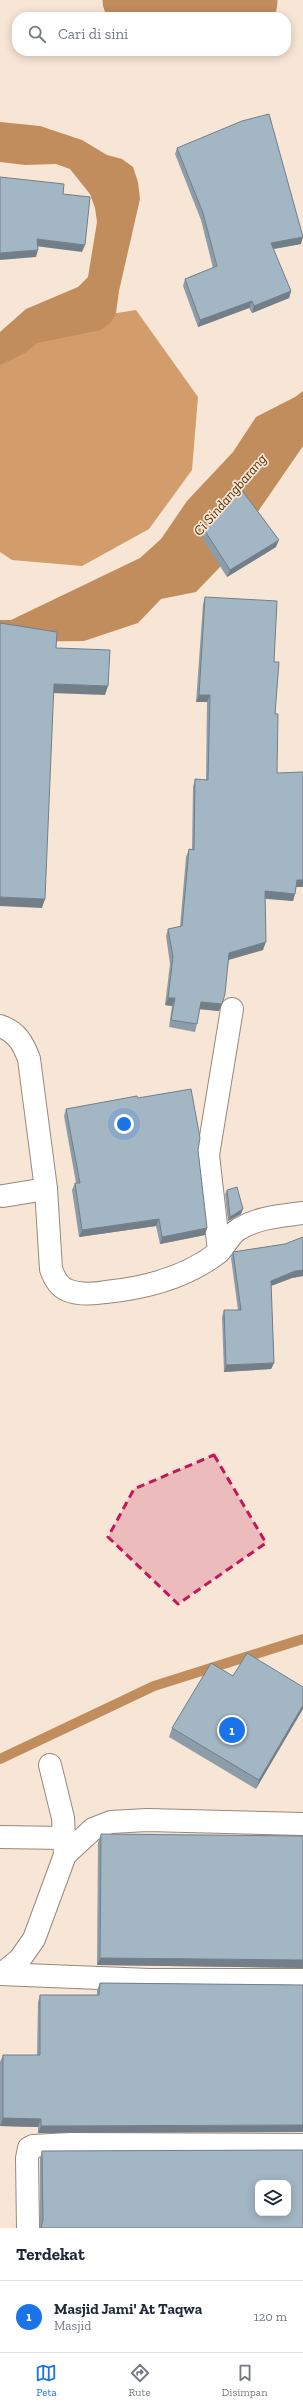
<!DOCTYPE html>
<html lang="id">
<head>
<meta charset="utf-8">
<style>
  body { margin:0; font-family:"Zilla Slab",serif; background:#f6f6f7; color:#1f2937 }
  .controls { position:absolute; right:12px; bottom:12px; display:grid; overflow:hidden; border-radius:8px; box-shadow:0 2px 10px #0003 }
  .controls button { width:36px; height:36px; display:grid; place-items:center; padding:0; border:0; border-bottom:1px solid #e0e1e3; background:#fff; color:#1f2937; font:20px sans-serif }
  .you { position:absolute; left:124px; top:1124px; width:14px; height:14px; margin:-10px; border:3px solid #fff; border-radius:50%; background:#1a73e8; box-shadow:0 0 0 6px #1a73e833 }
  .badge { display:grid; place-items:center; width:26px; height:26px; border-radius:50%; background:#1a73e8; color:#fff; font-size:13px; font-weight:700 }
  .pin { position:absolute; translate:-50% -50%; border:2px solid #fff; box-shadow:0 1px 4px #0006 }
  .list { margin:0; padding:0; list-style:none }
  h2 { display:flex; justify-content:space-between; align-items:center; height:52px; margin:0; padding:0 16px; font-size:17px }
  h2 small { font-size:13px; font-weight:400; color:#747a83 }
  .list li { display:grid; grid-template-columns:26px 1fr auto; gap:12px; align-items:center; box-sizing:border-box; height:72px; padding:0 16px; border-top:1px solid #e0e1e3 }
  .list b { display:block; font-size:15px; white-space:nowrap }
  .list p { margin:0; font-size:13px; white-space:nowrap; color:#747a83 }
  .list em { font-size:13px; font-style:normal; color:#747a83 }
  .icon { flex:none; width:22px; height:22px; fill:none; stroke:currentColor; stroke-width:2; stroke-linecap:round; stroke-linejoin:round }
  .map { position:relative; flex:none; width:303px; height:2228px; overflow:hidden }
  .search { position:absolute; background:#fff; box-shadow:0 2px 10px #0003; left:12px; right:12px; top:12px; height:44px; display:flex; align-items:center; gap:10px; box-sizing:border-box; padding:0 14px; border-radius:16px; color:#747a83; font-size:15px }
  .sheet { height:124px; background:#fff }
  nav { display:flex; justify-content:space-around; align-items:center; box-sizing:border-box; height:56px; border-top:1px solid #e0e1e3; background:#fff; font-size:11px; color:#747a83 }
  nav a { display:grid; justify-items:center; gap:2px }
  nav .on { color:#1a73e8 }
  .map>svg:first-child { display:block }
  .forest { fill:#d29d6b }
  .water { fill:#c18d5c }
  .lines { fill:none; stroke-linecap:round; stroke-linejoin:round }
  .stream { stroke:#c18d5c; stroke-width:10 }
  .river { stroke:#c18d5c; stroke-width:59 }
  .street-casing { stroke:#99887a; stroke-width:24 }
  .street { stroke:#fff; stroke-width:22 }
  .wall { fill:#8c9da9 }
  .shaded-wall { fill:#727f89 }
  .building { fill:#a3b6c4; stroke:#727f89; fill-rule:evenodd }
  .marked { fill:#c2185b; fill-opacity:0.2; stroke:#c2185b; stroke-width:3; stroke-dasharray:8 5; stroke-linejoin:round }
  .labels { text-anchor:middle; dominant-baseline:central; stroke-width:3.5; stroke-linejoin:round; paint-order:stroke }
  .water-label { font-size:14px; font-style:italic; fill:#522f05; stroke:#f7e5d5 }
</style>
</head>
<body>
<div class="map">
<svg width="303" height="2228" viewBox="0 0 303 2228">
  <rect width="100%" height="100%" fill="#f7e5d5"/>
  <!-- forest -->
  <polygon class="forest" points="136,310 198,397 192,470 149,529 82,566 12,560 0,552 0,359 41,325"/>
  <!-- water -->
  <g class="water">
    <polygon points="0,122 40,126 82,140 107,155 122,159 133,167 138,182 140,199 119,291 116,313 111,322 101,330 37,343 25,353 0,365 0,332 26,309 78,287 88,277 97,222 95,208 90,194 70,169 56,164 25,165 0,162"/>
    <polygon points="303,391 303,446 220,567 196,592 161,599 138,623 84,641 0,642 0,620 11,620 140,558 161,539 187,501 233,452 256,417 295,397"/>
  </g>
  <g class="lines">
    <!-- stream -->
    <polyline class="stream" points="0,1759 154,1686 303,1639"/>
    <!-- river -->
    <g class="river">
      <polyline points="132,0 172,17"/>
      <polyline points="189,17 247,7 248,0"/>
    </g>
    <!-- street casing -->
    <g class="street-casing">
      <g id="street">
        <path d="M0 1026C17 1032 23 1043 29 1059L46 1189 51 1269C54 1278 58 1286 67 1290 79 1295 94 1294 106 1292 146 1288 186 1278 219 1252 226 1245 230 1234 239 1229 259 1217 281 1216 303 1213"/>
        <polyline points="3,1196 46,1189"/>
        <polyline points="219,1251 208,1155 232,1009"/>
        <polyline points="50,1765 63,1818 65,1855"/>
        <polyline points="0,1837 64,1838"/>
        <polyline points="0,1974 149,1980 303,1980"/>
        <polyline points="2,1974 20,1959 34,1939 65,1855 93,1829 111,1822 147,1820 303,1824"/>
        <polyline points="28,2228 27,2158 29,2148 33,2146 70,2144 303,2145"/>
      </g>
    </g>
    <!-- street -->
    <use href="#street" class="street"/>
  </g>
  <!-- wall -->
  <g class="wall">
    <polygon points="177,148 301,244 273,249 291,291 289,298 252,313 249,308 198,327 183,286 185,279 213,268 201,220 175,154"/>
    <polygon points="205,531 276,547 227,577 202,538"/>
    <polygon points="205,597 274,662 277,773 296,887 293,901 265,899 263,950 229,960 219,1011 200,1009 197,1024 195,1032 169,1027 172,1006 165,1005 170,964 166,936 168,929 180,927 186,857 189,849 192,850 193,787 195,779 206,780 207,702 196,702 203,604"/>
    <polygon points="138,1098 198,1150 207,1228 205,1235 160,1244 156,1226 79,1237 72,1190 75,1183 76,1183 64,1116 66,1109"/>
    <polygon points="227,1190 241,1214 228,1221 225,1194"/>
    <polygon points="303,1237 303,1276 292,1278 271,1286 274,1363 271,1369 224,1372 222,1317 224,1310 238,1310 231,1258 233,1252 285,1244"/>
    <polygon points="233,1676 303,1687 256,1789 169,1737 172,1728"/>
    <polygon points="101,1834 303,1968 97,1965 98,1842"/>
    <polygon points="100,1983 303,1985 38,2133 38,2127 0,2126 0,2062 3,2055 37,2055 38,2002 40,1995 97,1995 97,1990"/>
    <polygon points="303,2150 40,2228 40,2158 42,2151"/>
  </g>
  <!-- shaded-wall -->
  <g class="shaded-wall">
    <polygon points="303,237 301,244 268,250 271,243"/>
    <polygon points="37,239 85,245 82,252 35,246"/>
    <polygon points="38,250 36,257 0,260 0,253"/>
    <polygon points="291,291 289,298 252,313 254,306"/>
    <polygon points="252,301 249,308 198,327 200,320"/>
    <polygon points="279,540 276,547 227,577 230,570"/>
    <polygon points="54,684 108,686 105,695 51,693"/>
    <polygon points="199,695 210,695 207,702 196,702"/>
    <polygon points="297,880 303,880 303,887 294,887"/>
    <polygon points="265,891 295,894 293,901 262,898"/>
    <polygon points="0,897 45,899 42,908 0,906"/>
    <polygon points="266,942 263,950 227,960 229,953"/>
    <polygon points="168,998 175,998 172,1006 165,1005"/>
    <polygon points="201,1002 222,1004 219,1011 198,1009"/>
    <polygon points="243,1209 241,1214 228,1221 230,1217"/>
    <polygon points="159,1219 156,1226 79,1237 82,1230"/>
    <polygon points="207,1228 205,1235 160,1244 162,1237"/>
    <polygon points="303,1270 303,1276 292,1278 268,1287 271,1281 295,1271"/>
    <polygon points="274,1363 271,1369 224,1372 226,1365"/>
    <polygon points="303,1705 303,1709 256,1789 259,1780"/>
    <polygon points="100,1958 303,1960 303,1968 97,1965"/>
    <polygon points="3,2118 41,2119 38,2127 0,2126"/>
    <polygon points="303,2125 303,2132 38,2133 41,2126"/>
  </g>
  <!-- building -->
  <g class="building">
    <polygon points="269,114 303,237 271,243 291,291 254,306 252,301 200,320 185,279 217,266 203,213 177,148 242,121"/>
    <polygon points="0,177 64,184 63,194 90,197 85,245 37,239 38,250 0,253"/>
    <polygon points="241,489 279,540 230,570 205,531"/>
    <polygon points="205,597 277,601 274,662 279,662 275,714 278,714 277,773 303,772 303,880 297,880 295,894 265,891 266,942 229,953 225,994 222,1004 201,1002 197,1024 171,1020 175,998 168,998 173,957 168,929 182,926 189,849 194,850 195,779 208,780 210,695 199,695"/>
    <polygon points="0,623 57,632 56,648 110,650 108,686 54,684 45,899 0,897"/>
    <polygon points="191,1089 200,1138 198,1150 207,1228 162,1237 159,1219 82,1230 75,1183 80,1183 66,1109 137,1096 138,1098"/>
    <polygon points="237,1187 243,1209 230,1217 227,1190"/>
    <polygon points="303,1237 303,1270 295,1271 271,1281 274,1363 226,1365 224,1310 241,1310 233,1252 285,1244"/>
    <polygon points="247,1653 303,1687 303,1705 259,1780 172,1728 211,1663 233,1676"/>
    <polygon points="101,1834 303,1836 303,1960 100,1958"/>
    <polygon points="100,1983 303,1985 303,2125 41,2126 41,2119 3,2118 3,2055 40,2055 40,1995 99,1995"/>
    <path d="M303 2150V2228H41L43 2220 42 2151ZM258 2183H288V2213H258Z"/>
  </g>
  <!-- marked area -->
  <path class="marked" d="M214 1455 266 1543 178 1604 108 1537 134 1489Z"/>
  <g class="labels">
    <!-- water labels -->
    <g class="water-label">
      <text transform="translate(230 495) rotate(-49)">Ci Sindangbarang</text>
    </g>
  </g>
</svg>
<div class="controls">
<button><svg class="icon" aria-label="layers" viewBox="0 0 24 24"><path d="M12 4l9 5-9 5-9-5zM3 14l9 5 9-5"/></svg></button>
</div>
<div class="you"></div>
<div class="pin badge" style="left:232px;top:1730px">1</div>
<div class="search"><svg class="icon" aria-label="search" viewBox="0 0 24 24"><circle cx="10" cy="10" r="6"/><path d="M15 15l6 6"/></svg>Cari di sini</div>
</div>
<section class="sheet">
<h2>Terdekat<small></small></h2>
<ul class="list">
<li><span class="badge">1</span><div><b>Masjid Jami' At Taqwa</b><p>Masjid</p></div><em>120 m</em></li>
</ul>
</section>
<nav>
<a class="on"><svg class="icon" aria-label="map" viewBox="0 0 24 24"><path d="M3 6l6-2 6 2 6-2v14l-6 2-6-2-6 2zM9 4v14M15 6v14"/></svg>Peta</a>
<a><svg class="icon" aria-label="directions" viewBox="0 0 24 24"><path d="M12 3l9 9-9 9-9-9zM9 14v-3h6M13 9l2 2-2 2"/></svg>Rute</a>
<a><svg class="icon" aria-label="saved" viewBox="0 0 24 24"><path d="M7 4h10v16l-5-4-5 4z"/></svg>Disimpan</a>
</nav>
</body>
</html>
